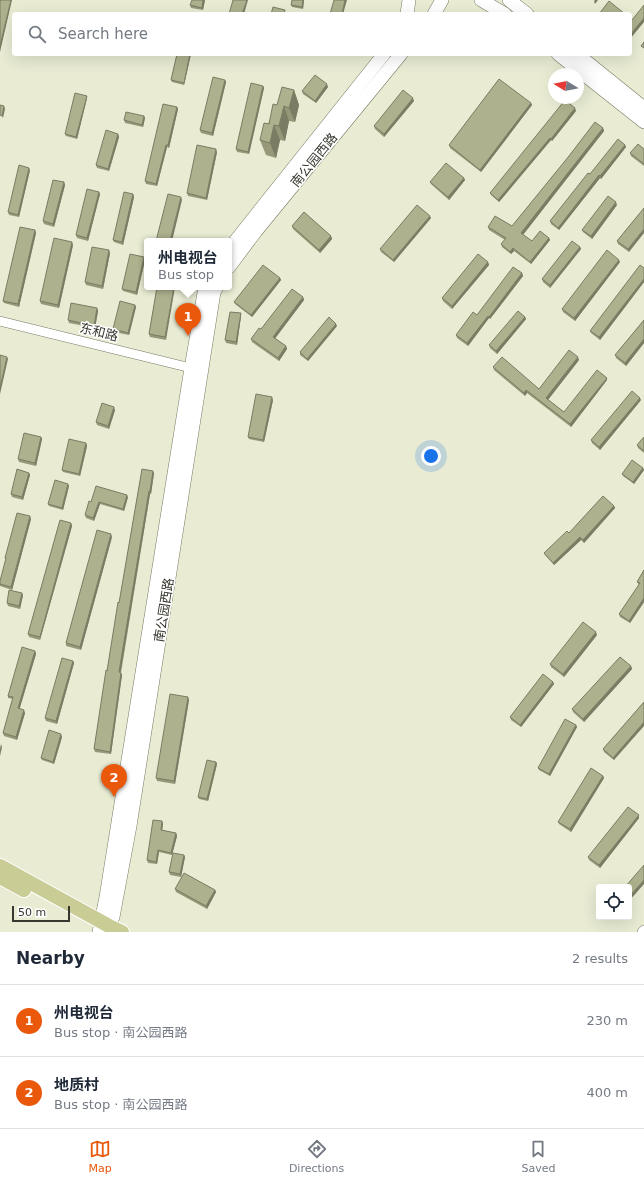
<!DOCTYPE html>
<html lang="en">
<head>
<meta charset="utf-8">
<style>
  body { margin:0; font-family:"DejaVu Sans","Noto Sans SC",sans-serif; background:#f2f2f3; color:#1f2937 }
  .controls { position:absolute; right:12px; bottom:12px; display:grid; overflow:hidden; border-radius:4px; box-shadow:0 4px 16px #0002 }
  .controls button { width:36px; height:36px; display:grid; place-items:center; padding:0; border:0; border-bottom:1px solid #e0e1e3; background:#fff; color:#1f2937; font:20px sans-serif }
  .compass { position:absolute; left:548px; top:68px; width:36px; height:36px; border-radius:50%; background:#fff; box-shadow:0 4px 16px #0002; rotate:280deg }
  .scale { position:absolute; left:12px; bottom:10px; width:58px; box-sizing:border-box; padding-left:4px; border:2px solid #36372e; border-top:0; font-size:11px; line-height:14px; white-space:nowrap; color:#36372e; -webkit-text-stroke:3px #fff; paint-order:stroke }
  .you { position:absolute; left:431px; top:456px; width:14px; height:14px; margin:-10px; border:3px solid #fff; border-radius:50%; background:#1a73e8; box-shadow:0 0 0 6px #1a73e833 }
  .badge { display:grid; place-items:center; width:26px; height:26px; border-radius:50%; background:#ea580c; color:#fff; font-size:13px; font-weight:700 }
  .pin { position:absolute; translate:-50% -33px; filter:drop-shadow(0 1px 2px #0008) }
  .pin::after { content:''; position:absolute; top:21px; width:14px; height:12px; background:inherit; clip-path:polygon(0 0,100% 0,50% 100%) }
  .popup { position:absolute; left:144px; top:238px; width:88px; height:52px; box-sizing:border-box; display:grid; place-content:center; border-radius:4px; background:#fff; filter:drop-shadow(0 1px 3px #0005); font-size:13px; white-space:nowrap; color:#747a83 }
  .popup b { font-size:15px; color:#1f2937 }
  .popup::after { content:''; position:absolute; left:50%; top:100%; margin-left:-8px; border:8px solid transparent; border-top-color:#fff }
  .list { margin:0; padding:0; list-style:none }
  h2 { display:flex; justify-content:space-between; align-items:center; height:52px; margin:0; padding:0 16px; font-size:17px }
  h2 small { font-size:13px; font-weight:400; color:#747a83 }
  .list li { display:grid; grid-template-columns:26px 1fr auto; gap:12px; align-items:center; box-sizing:border-box; height:72px; padding:0 16px; border-top:1px solid #e0e1e3 }
  .list b { display:block; font-size:15px; white-space:nowrap }
  .list p { margin:0; font-size:13px; white-space:nowrap; color:#747a83 }
  .list em { font-size:13px; font-style:normal; color:#747a83 }
  .icon { flex:none; width:22px; height:22px; fill:none; stroke:currentColor; stroke-width:2; stroke-linecap:round; stroke-linejoin:round }
  .map { position:relative; flex:none; width:644px; height:932px; overflow:hidden }
  .search { position:absolute; background:#fff; box-shadow:0 4px 16px #0002; left:12px; right:12px; top:12px; height:44px; display:flex; align-items:center; gap:10px; box-sizing:border-box; padding:0 14px; border-radius:4px; color:#747a83; font-size:15px }
  .sheet { height:196px; background:#fff }
  nav { display:flex; justify-content:space-around; align-items:center; box-sizing:border-box; height:56px; border-top:1px solid #e0e1e3; background:#fff; font-size:11px; color:#747a83 }
  nav a { display:grid; justify-items:center; gap:2px }
  nav .on { color:#ea580c }
  .map>svg:first-child { display:block }
  .lines { fill:none; stroke-linecap:round; stroke-linejoin:round }
  .street-casing { stroke:#777963; stroke-width:10 }
  .secondary-casing { stroke:#777963; stroke-width:14 }
  .primary-casing { stroke:#fff; stroke-width:16 }
  .street { stroke:#fff; stroke-width:9 }
  .secondary { stroke:#fff; stroke-width:13 }
  .primary { stroke:#c9cc95; stroke-width:14 }
  .wall { fill:#969879 }
  .shaded-wall { fill:#7a7c63 }
  .building { fill:#aeb18d; stroke:#7a7c63 }
  .labels { text-anchor:middle; dominant-baseline:central; stroke-width:3; stroke-linejoin:round; paint-order:stroke }
  .street-label { font-size:13px; fill:#36372e; stroke:#fff }
</style>
</head>
<body>
<div class="map">
<svg width="644" height="932" viewBox="0 0 644 932">
  <rect width="100%" height="100%" fill="#e9ecd3"/>
  <g class="lines">
    <!-- street casing -->
    <g class="street-casing">
      <g id="street">
        <polyline points="0,321 191,368"/>
        <polyline points="642,932 644,930"/>
      </g>
    </g>
    <!-- secondary casing -->
    <g class="secondary-casing">
      <g id="secondary">
        <polyline points="481,0 505,14"/>
        <polyline points="509,0 527,14"/>
        <polyline points="407,14 409,0"/>
        <polyline points="434,14 442,0"/>
        <polyline points="558,54 644,122"/>
        <polyline points="577,54 644,108"/>
        <polyline points="229,249 384,54"/>
        <polyline points="229,267 256,231 401,54"/>
        <polyline points="99,932 106,897 191,368 205,287"/>
        <polyline points="106,932 113,917 130,826 214,292 217,287"/>
      </g>
    </g>
    <!-- primary casing -->
    <g class="primary-casing">
      <g id="primary">
        <polyline points="0,866 109,926 122,932"/>
        <polyline points="0,877 24,890"/>
      </g>
    </g>
    <!-- street -->
    <use href="#street" class="street"/>
    <!-- secondary -->
    <use href="#secondary" class="secondary"/>
    <!-- primary -->
    <use href="#primary" class="primary"/>
  </g>
  <!-- wall -->
  <g class="wall">
    <polygon points="205,0 203,10 191,8 190,5"/>
    <polygon points="304,0 303,9 292,7 291,5"/>
    <polygon points="177,54 191,54 184,85 172,82 171,80"/>
    <polygon points="225,80 226,82 213,136 201,133 200,130"/>
    <polygon points="263,86 264,88 249,154 237,152 236,149"/>
    <polygon points="328,87 316,103 303,94 302,91"/>
    <polygon points="294,90 299,105 295,122 289,121 285,141 280,140 276,158 266,155 260,140 277,105"/>
    <polygon points="87,98 77,139 66,136 65,134"/>
    <polygon points="414,101 384,137 375,129 374,126"/>
    <polygon points="531,103 532,105 481,172 450,148 449,145"/>
    <polygon points="177,107 178,109 169,148 167,147 157,186 146,184 145,181"/>
    <polygon points="576,111 552,141 551,140 499,202 491,195 490,193"/>
    <polygon points="144,116 145,118 143,127 125,123 124,120"/>
    <polygon points="603,128 604,131 523,235 532,241 549,238 550,240 531,264 514,251 511,254 502,247 501,244 505,240 489,230 488,227 512,226"/>
    <polygon points="118,134 119,137 109,171 97,168 96,165"/>
    <polygon points="625,145 626,147 601,179 600,178 559,230 551,224 550,221 590,174"/>
    <polygon points="644,149 644,166 631,156 630,153"/>
    <polygon points="217,152 207,200 188,196 187,193"/>
    <polygon points="30,170 19,217 9,215 8,212"/>
    <polygon points="464,178 465,180 449,200 431,184 430,182"/>
    <polygon points="64,182 65,185 54,227 44,224 43,221"/>
    <polygon points="99,192 100,194 88,241 77,238 76,235"/>
    <polygon points="133,194 134,197 123,245 114,242 113,240"/>
    <polygon points="617,205 592,239 583,232 582,230"/>
    <polygon points="644,208 629,252 618,244 617,241"/>
    <polygon points="431,218 394,262 381,252 380,249"/>
    <polygon points="292,226 331,236 332,239 320,253 293,229"/>
    <polygon points="35,230 36,233 19,307 4,303 3,301"/>
    <polygon points="73,245 59,308 41,304 40,301"/>
    <polygon points="580,247 581,249 550,288 543,282 542,279"/>
    <polygon points="110,253 103,289 86,285 85,282"/>
    <polygon points="145,260 137,295 123,291 122,289"/>
    <polygon points="488,262 489,265 452,309 443,301 442,298"/>
    <polygon points="620,262 575,321 563,312 562,309"/>
    <polygon points="644,268 644,282 600,340 591,333 590,331"/>
    <polygon points="522,273 523,276 490,319 489,318 468,346 457,338 456,335 477,315"/>
    <polygon points="280,278 281,280 252,317 235,304 234,302"/>
    <polygon points="157,287 166,340 150,337 149,334"/>
    <polygon points="303,297 304,300 275,338 286,346 287,349 279,361 252,342 251,339 261,329"/>
    <polygon points="135,305 136,307 129,335 114,332 113,329"/>
    <polygon points="97,308 98,311 95,328 69,323 68,320"/>
    <polygon points="241,313 241,316 237,345 226,343 225,340"/>
    <polygon points="525,317 526,319 497,354 490,348 489,345"/>
    <polygon points="644,320 644,343 626,366 616,358 615,355"/>
    <polygon points="337,326 308,361 300,355 300,352"/>
    <polygon points="579,360 548,400 564,412 607,380 571,427 527,393 525,396 494,370 493,367 539,389"/>
    <polygon points="273,400 264,442 249,439 248,437"/>
    <polygon points="641,400 600,450 592,443 591,440"/>
    <polygon points="115,410 109,429 97,425 96,422"/>
    <polygon points="41,437 42,439 36,466 19,462 18,459"/>
    <polygon points="644,437 644,453 638,448 637,445"/>
    <polygon points="86,443 87,446 80,476 63,472 62,470"/>
    <polygon points="643,468 644,470 634,484 623,476 622,474"/>
    <polygon points="142,469 154,473 151,494 150,494 121,673 122,675 111,754 95,752 94,749 107,671 119,603"/>
    <polygon points="29,473 30,475 23,500 12,497 11,494"/>
    <polygon points="69,486 63,510 49,506 48,504"/>
    <polygon points="128,497 124,511 100,504 94,521 86,518 85,515 91,502"/>
    <polygon points="614,506 615,508 584,543 581,540 554,565 545,555 544,553 569,533"/>
    <polygon points="31,519 12,590 0,586 0,581 6,560 5,558"/>
    <polygon points="71,523 72,526 40,640 29,637 28,634"/>
    <polygon points="112,537 81,650 66,646 66,643"/>
    <polygon points="644,570 644,602 630,623 620,617 619,614 639,585 637,582"/>
    <polygon points="23,595 20,609 8,606 7,603"/>
    <polygon points="597,635 564,677 551,667 550,664"/>
    <polygon points="35,651 36,654 19,709 25,713 17,740 4,736 3,733 13,699 8,698 8,696"/>
    <polygon points="73,661 74,663 57,724 46,721 45,718"/>
    <polygon points="631,666 632,669 584,722 573,712 572,709"/>
    <polygon points="553,682 554,684 521,727 511,720 510,717"/>
    <polygon points="189,700 175,784 157,781 156,778"/>
    <polygon points="644,702 614,760 604,752 603,749"/>
    <polygon points="576,725 577,727 550,776 539,770 538,768"/>
    <polygon points="62,737 54,764 42,760 41,758"/>
    <polygon points="216,762 217,764 208,801 199,799 198,797"/>
    <polygon points="603,776 604,778 571,832 559,824 558,822"/>
    <polygon points="639,815 639,818 600,868 589,860 588,857"/>
    <polygon points="162,821 163,824 162,830 176,833 177,836 172,855 159,852 157,864 148,863 147,860"/>
    <polygon points="184,855 185,857 181,877 170,875 169,872"/>
    <polygon points="175,889 215,890 216,892 207,909 176,892"/>
  </g>
  <!-- shaded-wall -->
  <g class="shaded-wall">
    <polygon points="11,0 12,0 0,52 0,46"/>
    <polygon points="203,0 205,0 203,10 202,8"/>
    <polygon points="247,0 248,0 244,14 242,14"/>
    <polygon points="303,0 304,0 303,9 302,7"/>
    <polygon points="345,0 347,0 343,14 342,14"/>
    <polygon points="595,0 598,0 595,4 594,1"/>
    <polygon points="644,18 644,22 630,39 630,35"/>
    <polygon points="190,54 191,54 184,85 184,83"/>
    <polygon points="225,80 226,82 213,136 212,133"/>
    <polygon points="327,84 328,87 316,103 315,101"/>
    <polygon points="263,86 264,88 249,154 248,152"/>
    <polygon points="294,90 299,105 295,122 289,108"/>
    <polygon points="87,96 87,98 77,139 76,137"/>
    <polygon points="413,98 414,101 384,137 384,134"/>
    <polygon points="531,103 532,105 481,172 480,170"/>
    <polygon points="4,106 5,109 3,118 2,116"/>
    <polygon points="284,106 289,121 285,141 279,126"/>
    <polygon points="177,107 178,109 169,148 168,145"/>
    <polygon points="575,108 576,111 552,141 551,139"/>
    <polygon points="144,116 145,118 143,127 142,125"/>
    <polygon points="274,125 280,140 276,158 270,143"/>
    <polygon points="603,128 604,131 522,236 521,233"/>
    <polygon points="118,134 119,137 109,171 108,169"/>
    <polygon points="550,138 551,140 499,202 498,200"/>
    <polygon points="166,145 167,147 157,186 156,184"/>
    <polygon points="625,145 626,147 601,179 600,176"/>
    <polygon points="216,149 217,152 207,200 206,198"/>
    <polygon points="29,168 30,170 19,217 18,215"/>
    <polygon points="599,175 600,178 559,230 558,228"/>
    <polygon points="464,178 465,180 449,200 448,197"/>
    <polygon points="64,182 65,185 54,227 53,224"/>
    <polygon points="99,192 100,194 88,241 87,238"/>
    <polygon points="133,194 134,197 123,245 122,242"/>
    <polygon points="181,197 182,200 172,241 170,241"/>
    <polygon points="616,202 617,205 592,239 591,236"/>
    <polygon points="430,216 431,218 394,262 393,260"/>
    <polygon points="644,229 644,233 629,252 628,249"/>
    <polygon points="35,230 36,233 19,307 18,304"/>
    <polygon points="331,236 332,239 320,253 319,250"/>
    <polygon points="549,238 550,240 531,264 530,262"/>
    <polygon points="72,242 73,245 59,308 58,305"/>
    <polygon points="580,247 581,249 550,288 550,285"/>
    <polygon points="513,248 514,251 511,254 510,252"/>
    <polygon points="109,250 110,253 103,289 102,286"/>
    <polygon points="144,257 145,260 137,295 136,292"/>
    <polygon points="619,260 620,262 575,321 574,318"/>
    <polygon points="488,262 489,265 452,309 452,306"/>
    <polygon points="522,273 523,276 490,319 489,317"/>
    <polygon points="280,278 281,280 252,317 251,315"/>
    <polygon points="644,279 644,282 600,340 599,337"/>
    <polygon points="174,287 175,287 166,340 165,337"/>
    <polygon points="303,297 304,300 274,340 273,337"/>
    <polygon points="135,305 136,307 129,335 128,333"/>
    <polygon points="97,308 98,311 95,328 94,326"/>
    <polygon points="241,313 241,316 237,345 236,342"/>
    <polygon points="488,316 489,318 468,346 467,343"/>
    <polygon points="525,317 526,319 497,354 496,351"/>
    <polygon points="336,324 337,326 308,361 307,359"/>
    <polygon points="644,339 644,343 626,366 625,363"/>
    <polygon points="286,346 287,349 279,361 278,358"/>
    <polygon points="7,357 8,359 0,394 0,388"/>
    <polygon points="578,357 579,360 547,401 546,398"/>
    <polygon points="607,378 607,380 571,427 570,424"/>
    <polygon points="526,390 527,393 525,396 524,393"/>
    <polygon points="272,397 273,400 264,442 263,440"/>
    <polygon points="640,398 641,400 600,450 599,447"/>
    <polygon points="114,407 115,410 109,429 108,426"/>
    <polygon points="41,437 42,439 36,466 35,463"/>
    <polygon points="86,443 87,446 80,476 79,474"/>
    <polygon points="643,468 644,470 634,484 633,482"/>
    <polygon points="153,471 154,473 151,494 150,491"/>
    <polygon points="29,473 30,475 23,500 22,497"/>
    <polygon points="68,484 69,486 63,510 62,508"/>
    <polygon points="149,491 150,494 120,675 119,672"/>
    <polygon points="127,495 128,497 124,511 123,509"/>
    <polygon points="99,502 100,504 94,521 93,518"/>
    <polygon points="614,506 615,508 584,543 583,540"/>
    <polygon points="30,516 31,519 12,590 11,587"/>
    <polygon points="71,523 72,526 40,640 40,637"/>
    <polygon points="111,534 112,537 81,650 80,647"/>
    <polygon points="580,537 581,540 554,565 553,563"/>
    <polygon points="22,593 23,595 20,609 19,606"/>
    <polygon points="644,598 644,602 630,623 629,621"/>
    <polygon points="596,632 597,635 564,677 563,674"/>
    <polygon points="35,651 36,654 19,711 18,708"/>
    <polygon points="73,661 74,663 57,724 56,721"/>
    <polygon points="631,666 632,669 584,722 583,719"/>
    <polygon points="121,673 122,675 111,754 110,752"/>
    <polygon points="553,682 554,684 521,727 520,725"/>
    <polygon points="188,697 189,700 175,784 174,781"/>
    <polygon points="24,710 25,713 17,740 16,737"/>
    <polygon points="644,722 644,726 614,760 613,758"/>
    <polygon points="576,725 577,727 550,776 549,774"/>
    <polygon points="61,734 62,737 54,764 53,762"/>
    <polygon points="1,744 2,747 0,756 0,749"/>
    <polygon points="216,762 217,764 208,801 207,799"/>
    <polygon points="603,776 604,778 571,832 570,829"/>
    <polygon points="639,815 639,818 600,868 599,865"/>
    <polygon points="162,821 163,824 162,832 161,830"/>
    <polygon points="176,833 177,836 172,855 171,853"/>
    <polygon points="158,850 159,852 157,864 156,862"/>
    <polygon points="184,855 185,857 181,877 180,874"/>
    <polygon points="644,880 644,884 629,901 629,897"/>
    <polygon points="215,890 216,892 207,909 206,906"/>
  </g>
  <!-- building -->
  <g class="building">
    <polygon points="0,0 11,0 0,46"/>
    <polygon points="192,0 203,0 202,8 190,5"/>
    <polygon points="233,0 247,0 242,14 229,14"/>
    <polygon points="292,0 303,0 302,7 291,5"/>
    <polygon points="334,0 345,0 342,14 330,14"/>
    <polygon points="609,1 625,14 599,14"/>
    <polygon points="644,5 644,18 630,35 630,18 632,20"/>
    <polygon points="273,7 285,10 284,14 271,14"/>
    <polygon points="644,42 644,48 641,46"/>
    <polygon points="177,54 190,54 184,83 171,80"/>
    <polygon points="315,75 327,84 315,101 302,91"/>
    <polygon points="213,77 225,80 212,133 200,130"/>
    <polygon points="499,79 531,103 480,170 449,145"/>
    <polygon points="251,83 263,86 248,152 236,149"/>
    <polygon points="282,87 294,90 289,108 284,106 279,126 274,125 270,143 260,140 264,123 269,124 273,104 277,105"/>
    <polygon points="403,90 413,98 384,134 374,126"/>
    <polygon points="75,93 87,96 76,137 65,134"/>
    <polygon points="565,100 575,108 551,139 550,138 498,200 490,193"/>
    <polygon points="163,104 177,107 168,145 166,145 156,184 145,181"/>
    <polygon points="0,105 4,106 2,116 0,115"/>
    <polygon points="126,112 144,116 142,125 124,120"/>
    <polygon points="595,122 603,128 521,233 532,241 540,231 549,238 530,262 513,248 510,252 501,244 506,238 488,227 495,216 512,226 569,156"/>
    <polygon points="106,130 118,134 108,169 96,165"/>
    <polygon points="618,139 625,145 600,176 599,175 558,228 550,221 588,173 590,174"/>
    <polygon points="638,144 644,149 644,164 630,153"/>
    <polygon points="197,145 216,149 206,198 187,193"/>
    <polygon points="446,163 464,178 448,197 430,182"/>
    <polygon points="19,165 29,168 18,215 8,212"/>
    <polygon points="53,180 64,182 53,224 43,221"/>
    <polygon points="87,189 99,192 87,238 76,235"/>
    <polygon points="124,192 133,194 122,242 113,240"/>
    <polygon points="168,194 181,197 170,241 156,241"/>
    <polygon points="608,196 616,202 591,236 582,230"/>
    <polygon points="417,205 430,216 393,260 380,249"/>
    <polygon points="644,208 644,229 628,249 617,241"/>
    <polygon points="304,212 331,236 319,250 292,226"/>
    <polygon points="20,227 35,230 18,304 3,301"/>
    <polygon points="54,238 72,242 58,305 40,301"/>
    <polygon points="572,241 580,247 550,285 542,279"/>
    <polygon points="92,247 109,250 102,286 85,282"/>
    <polygon points="607,250 619,260 574,318 562,309"/>
    <polygon points="130,254 144,257 136,292 122,289"/>
    <polygon points="478,254 488,262 452,306 442,298"/>
    <polygon points="263,265 280,278 251,315 234,302"/>
    <polygon points="640,265 644,268 644,279 599,337 590,331"/>
    <polygon points="513,267 522,273 489,317 488,316 467,343 456,335 473,312 477,315"/>
    <polygon points="157,287 174,287 165,337 149,334"/>
    <polygon points="292,289 303,297 273,337 286,346 278,358 251,339 259,328 261,329"/>
    <polygon points="120,301 135,305 128,333 113,329"/>
    <polygon points="71,303 97,308 94,326 68,320"/>
    <polygon points="518,311 525,317 496,351 489,345"/>
    <polygon points="230,312 241,313 236,342 225,340"/>
    <polygon points="329,317 336,324 307,359 300,352"/>
    <polygon points="644,320 644,339 625,363 615,355"/>
    <polygon points="569,350 578,357 546,398 564,412 597,370 607,378 570,424 526,390 524,393 493,367 502,357 539,389"/>
    <polygon points="0,355 7,357 0,388"/>
    <polygon points="632,391 640,398 599,447 591,440"/>
    <polygon points="256,394 272,397 263,440 248,437"/>
    <polygon points="102,403 114,407 108,426 96,422"/>
    <polygon points="24,433 41,437 35,463 18,459"/>
    <polygon points="644,437 644,451 637,445"/>
    <polygon points="69,439 86,443 79,474 62,470"/>
    <polygon points="632,460 643,468 633,482 622,474"/>
    <polygon points="17,469 29,473 22,497 11,494"/>
    <polygon points="142,469 153,471 150,491 149,491 119,672 121,673 110,752 94,749 106,670 107,671 118,602 119,603"/>
    <polygon points="55,480 68,484 62,508 48,504"/>
    <polygon points="96,486 127,495 123,509 99,502 93,518 85,515 89,501 91,502"/>
    <polygon points="603,496 614,506 583,540 580,537 553,563 544,553 567,531 569,533"/>
    <polygon points="17,513 30,516 11,587 0,584 0,581 6,558 5,558"/>
    <polygon points="60,520 71,523 40,637 28,634"/>
    <polygon points="97,530 111,534 80,647 66,643"/>
    <polygon points="644,570 644,598 629,621 619,614 640,583 637,582"/>
    <polygon points="9,590 22,593 19,606 7,603"/>
    <polygon points="583,622 596,632 563,674 550,664"/>
    <polygon points="22,647 35,651 18,708 24,710 16,737 3,733 13,697 8,696"/>
    <polygon points="620,657 631,666 583,719 572,709"/>
    <polygon points="62,658 73,661 56,721 45,718"/>
    <polygon points="543,674 553,682 520,725 510,717"/>
    <polygon points="170,694 188,697 174,781 156,778"/>
    <polygon points="644,702 644,722 613,758 603,749"/>
    <polygon points="565,719 576,725 549,774 538,768"/>
    <polygon points="49,730 61,734 53,762 41,758"/>
    <polygon points="207,760 216,762 207,799 198,797"/>
    <polygon points="591,768 603,776 570,829 558,822"/>
    <polygon points="628,807 639,815 599,865 588,857"/>
    <polygon points="153,820 162,821 161,830 176,833 171,853 158,850 156,862 147,860"/>
    <polygon points="173,853 184,855 180,874 169,872"/>
    <polygon points="644,865 644,880 629,897 629,887 625,887"/>
    <polygon points="184,873 215,890 206,906 175,889"/>
  </g>
  <g class="labels">
    <!-- street labels -->
    <g class="street-label">
      <text transform="translate(314 160) rotate(-51)">南公园西路</text>
      <text transform="translate(99 332) rotate(14)">东和路</text>
      <text transform="translate(164 610) rotate(-81)">南公园西路</text>
    </g>
  </g>
</svg>
<div class="controls">
<button><svg class="icon" aria-label="locate" viewBox="0 0 24 24"><circle cx="12" cy="12" r="6"/><path d="M12 2v4M12 18v4M2 12h4M18 12h4"/></svg></button>
</div>
<svg class="compass" viewBox="-18 -18 36 36"><path d="M0-13l5 13h-10z" fill="#e53935"/><path d="M0 13l5-13h-10z" fill="#747a83"/></svg>
<div class="scale">50 m</div>
<div class="you"></div>
<div class="pin badge" style="left:188px;top:336px">1</div>
<div class="popup"><b>州电视台</b>Bus stop</div>
<div class="pin badge" style="left:114px;top:797px">2</div>
<div class="search"><svg class="icon" aria-label="search" viewBox="0 0 24 24"><circle cx="10" cy="10" r="6"/><path d="M15 15l6 6"/></svg>Search here</div>
</div>
<section class="sheet">
<h2>Nearby<small>2 results</small></h2>
<ul class="list">
<li><span class="badge">1</span><div><b>州电视台</b><p>Bus stop · 南公园西路</p></div><em>230 m</em></li>
<li><span class="badge">2</span><div><b>地质村</b><p>Bus stop · 南公园西路</p></div><em>400 m</em></li>
</ul>
</section>
<nav>
<a class="on"><svg class="icon" aria-label="map" viewBox="0 0 24 24"><path d="M3 6l6-2 6 2 6-2v14l-6 2-6-2-6 2zM9 4v14M15 6v14"/></svg>Map</a>
<a><svg class="icon" aria-label="directions" viewBox="0 0 24 24"><path d="M12 3l9 9-9 9-9-9zM9 14v-3h6M13 9l2 2-2 2"/></svg>Directions</a>
<a><svg class="icon" aria-label="saved" viewBox="0 0 24 24"><path d="M7 4h10v16l-5-4-5 4z"/></svg>Saved</a>
</nav>
</body>
</html>
